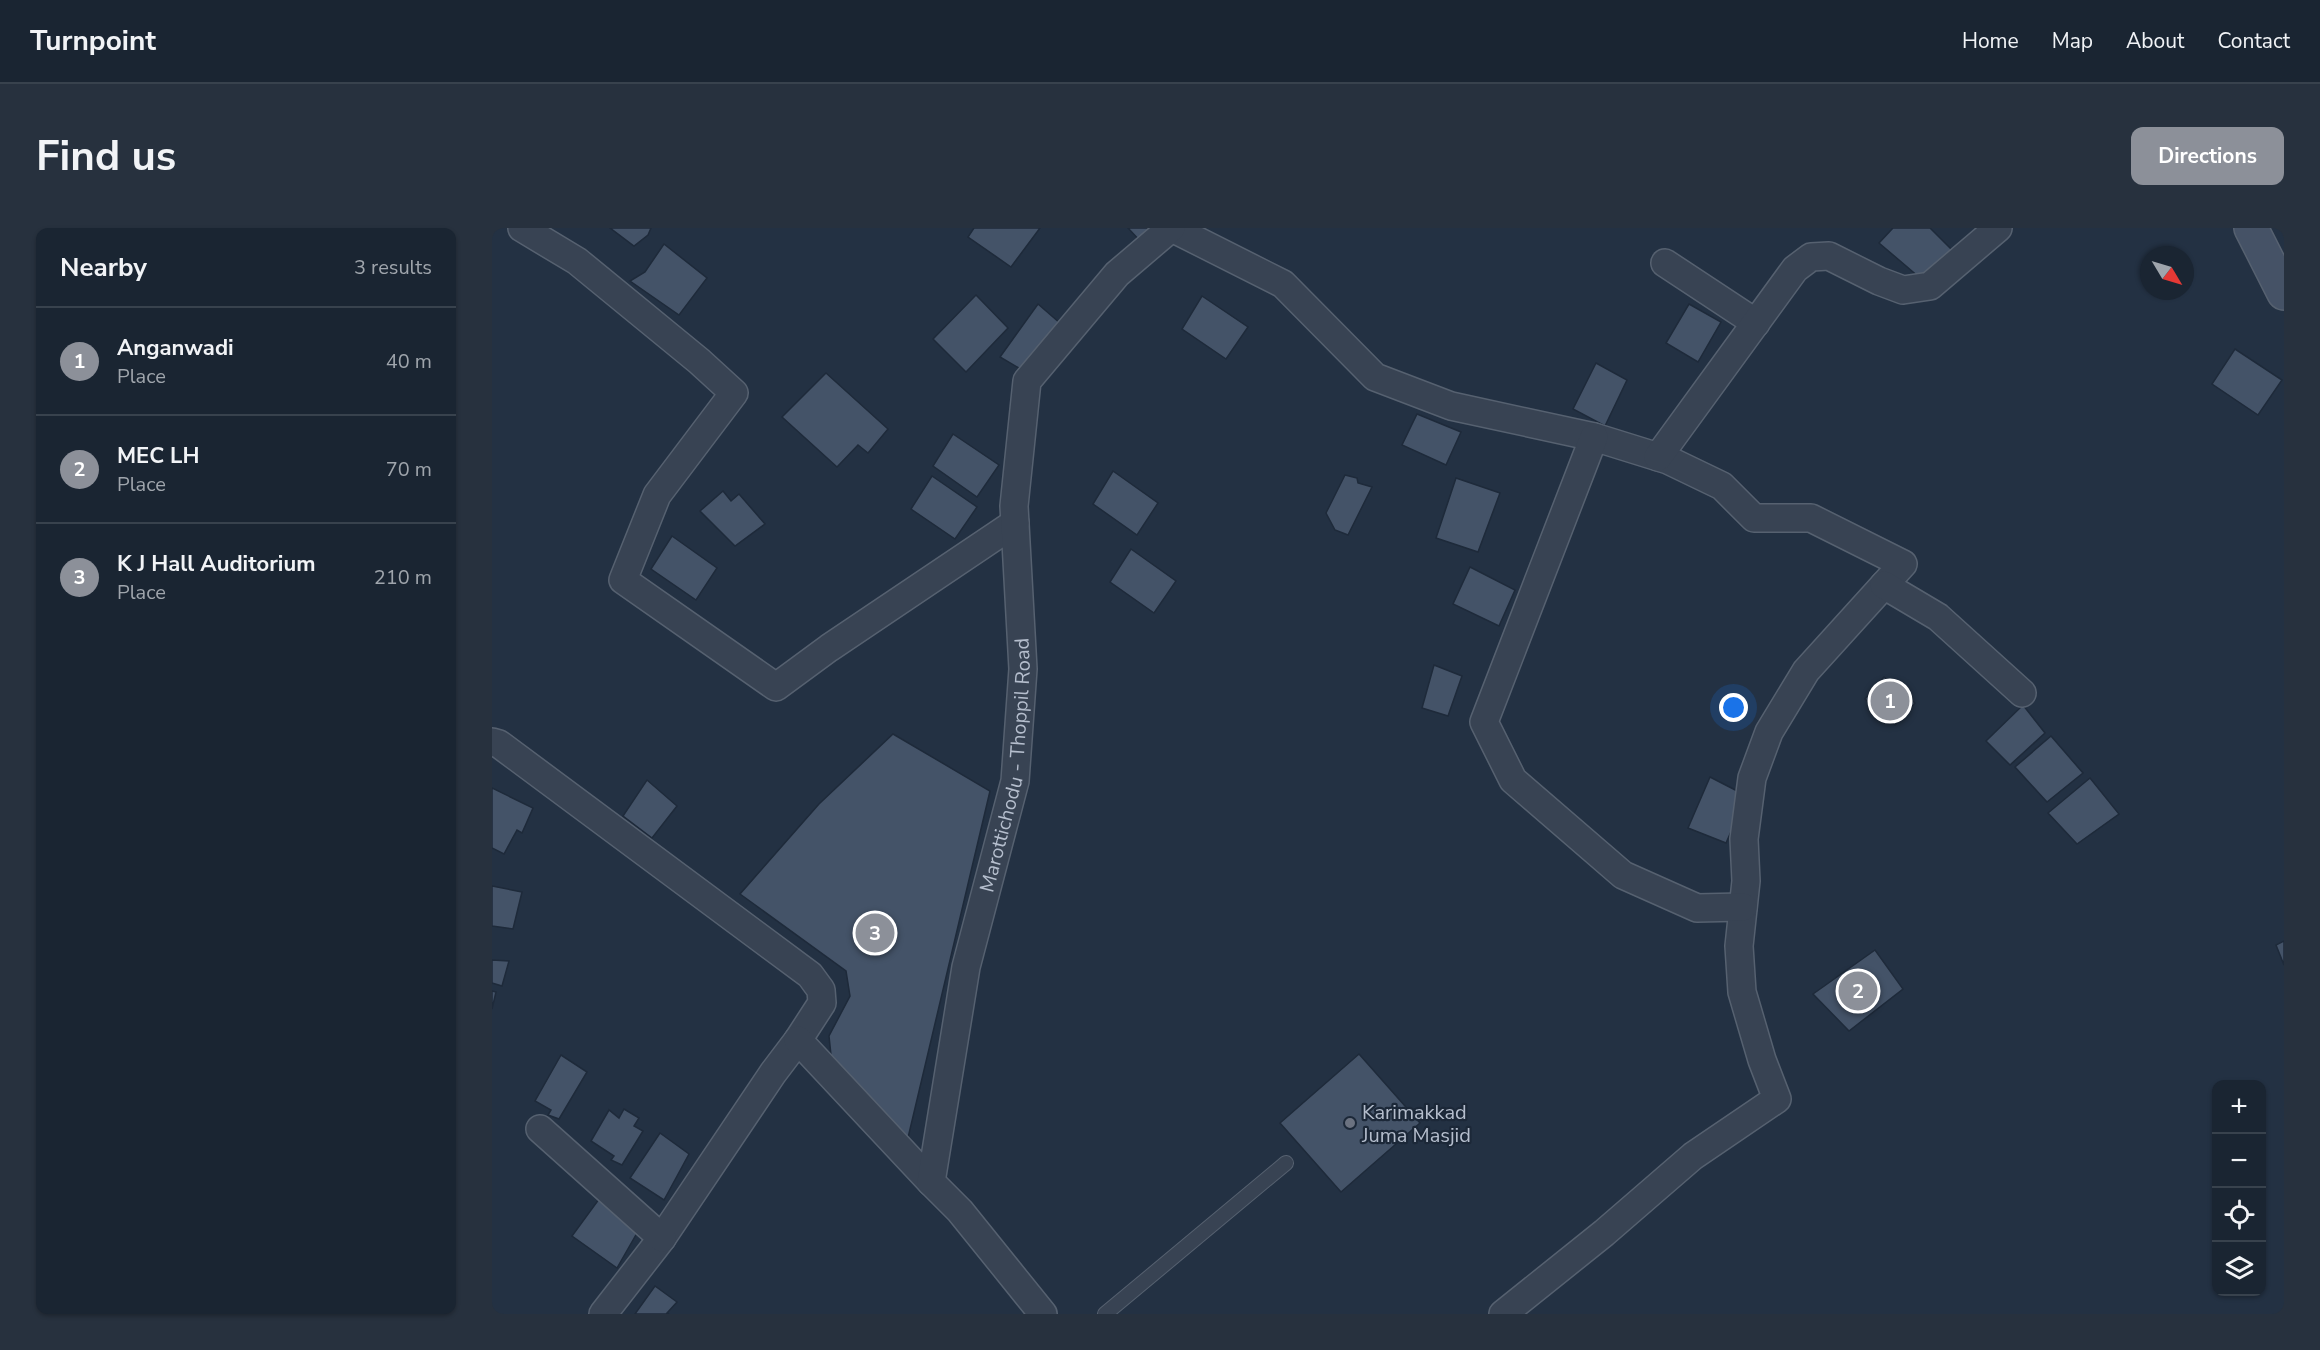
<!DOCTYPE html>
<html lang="en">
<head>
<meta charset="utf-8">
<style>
  body { margin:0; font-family:"Nunito Sans",sans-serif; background:#27313e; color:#f1f3f6 }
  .controls { position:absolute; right:18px; bottom:18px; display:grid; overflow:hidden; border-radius:12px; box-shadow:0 2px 4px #0004 }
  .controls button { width:54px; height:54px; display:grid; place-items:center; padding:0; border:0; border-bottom:2px solid #38424d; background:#1a2532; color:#f1f3f6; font:30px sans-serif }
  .compass { position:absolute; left:1648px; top:18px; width:54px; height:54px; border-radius:50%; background:#1a2532; box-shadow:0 2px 4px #0004; rotate:128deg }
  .you { position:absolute; left:1242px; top:480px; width:21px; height:21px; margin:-15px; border:4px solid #fff; border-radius:50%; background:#1a73e8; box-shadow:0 0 0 9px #1a73e833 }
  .badge { display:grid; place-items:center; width:39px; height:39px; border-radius:50%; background:#8c9099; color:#fff; font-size:20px; font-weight:700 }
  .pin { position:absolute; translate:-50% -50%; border:3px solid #fff; box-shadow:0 2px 6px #0006 }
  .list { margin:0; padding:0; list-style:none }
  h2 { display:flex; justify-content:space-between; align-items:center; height:78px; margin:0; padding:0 24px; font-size:26px }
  h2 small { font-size:20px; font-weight:400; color:#9fa5ac }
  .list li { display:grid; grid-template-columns:39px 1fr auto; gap:18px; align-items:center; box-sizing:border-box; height:108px; padding:0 24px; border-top:2px solid #38424d }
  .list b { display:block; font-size:22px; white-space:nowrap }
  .list p { margin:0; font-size:20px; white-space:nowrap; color:#9fa5ac }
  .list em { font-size:20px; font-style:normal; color:#9fa5ac }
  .icon { flex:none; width:33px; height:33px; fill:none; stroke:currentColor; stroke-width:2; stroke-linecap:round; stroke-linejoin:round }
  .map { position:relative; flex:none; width:1792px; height:1086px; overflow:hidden; border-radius:12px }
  header { display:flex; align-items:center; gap:36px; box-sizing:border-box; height:84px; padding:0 30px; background:#1a2532; border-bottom:2px solid #38424d }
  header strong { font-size:28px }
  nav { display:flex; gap:33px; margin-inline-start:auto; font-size:21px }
  .intro { display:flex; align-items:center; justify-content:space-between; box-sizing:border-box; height:144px; padding:0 36px }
  h1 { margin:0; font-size:42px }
  .button { padding:15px 27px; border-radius:12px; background:#8c9099; color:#fff; font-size:21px; font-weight:700 }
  main { display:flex; gap:36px; padding:0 36px }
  aside { flex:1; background:#1a2532; border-radius:12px; box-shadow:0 2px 4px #0004 }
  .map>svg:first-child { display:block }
  .building { fill:#445368; stroke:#1e2a3a; stroke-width:1.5 }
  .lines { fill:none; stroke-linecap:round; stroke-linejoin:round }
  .lane-casing { stroke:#566170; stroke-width:16 }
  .street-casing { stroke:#566170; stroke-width:30 }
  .secondary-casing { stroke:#566170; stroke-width:36 }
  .lane { stroke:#384353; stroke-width:14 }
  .street { stroke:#384353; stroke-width:27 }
  .secondary { stroke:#455266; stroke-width:33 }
  .worship-dot { fill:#6b7280; stroke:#1c2838; stroke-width:2 }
  .labels { text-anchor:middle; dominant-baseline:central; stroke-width:4.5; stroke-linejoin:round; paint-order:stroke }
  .street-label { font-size:20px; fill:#b5becd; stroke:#1c2838 }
  .poi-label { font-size:20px; fill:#b5becd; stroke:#1c2838; text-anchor:start }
</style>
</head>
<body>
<header>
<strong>Turnpoint</strong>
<nav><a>Home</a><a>Map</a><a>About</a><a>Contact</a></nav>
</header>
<div class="intro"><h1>Find us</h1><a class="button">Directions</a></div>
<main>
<aside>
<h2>Nearby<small>3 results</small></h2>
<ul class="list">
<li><span class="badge">1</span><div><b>Anganwadi</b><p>Place</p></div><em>40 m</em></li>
<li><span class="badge">2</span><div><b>MEC LH</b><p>Place</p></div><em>70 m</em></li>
<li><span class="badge">3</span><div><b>K J Hall Auditorium</b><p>Place</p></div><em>210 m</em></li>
</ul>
</aside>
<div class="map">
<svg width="1792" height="1086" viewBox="0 0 1792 1086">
  <rect width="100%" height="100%" fill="#233143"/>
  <!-- building -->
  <g class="building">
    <polygon points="118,0 159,0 156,7 142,18"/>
    <polygon points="482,0 548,0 519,39 476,9"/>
    <polygon points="636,0 665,0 650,15"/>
    <polygon points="1401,0 1438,0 1462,24 1434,55 1387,15"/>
    <polygon points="172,16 215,50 187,87 138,53 153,44"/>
    <polygon points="484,67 516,100 474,144 441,111"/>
    <polygon points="710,68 756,99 734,131 690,101"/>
    <polygon points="546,76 569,96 532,143 508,129"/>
    <polygon points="1197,76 1229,94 1206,134 1174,115"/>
    <polygon points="1743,121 1790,152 1766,187 1720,156"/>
    <polygon points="1104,135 1135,152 1113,198 1081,181"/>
    <polygon points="334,145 396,201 376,225 366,217 345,239 290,189"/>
    <polygon points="925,186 969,204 954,237 910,217"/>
    <polygon points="461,206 507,237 485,269 441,238"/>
    <polygon points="621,243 666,275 645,307 601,276"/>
    <polygon points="853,247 865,250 866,255 880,259 856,307 843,302 834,285"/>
    <polygon points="440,248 485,279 463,311 419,281"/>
    <polygon points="964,250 1008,265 986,324 944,310"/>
    <polygon points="231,263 239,273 247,266 273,296 243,318 208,283"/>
    <polygon points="180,308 225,340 204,372 159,341"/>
    <polygon points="639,321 684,353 662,385 618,354"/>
    <polygon points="978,339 1023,362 1007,398 961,376"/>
    <polygon points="942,437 970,448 956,488 930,480"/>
    <polygon points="1392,449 1423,475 1403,497 1373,471"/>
    <polygon points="1531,477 1553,505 1518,537 1494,513"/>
    <polygon points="401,506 498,563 415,914 339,827 337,808 358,768 354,743 248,666 327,576"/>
    <polygon points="1559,508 1591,545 1555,574 1523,539"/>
    <polygon points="1218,549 1253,567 1252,574 1234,615 1196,600"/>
    <polygon points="1598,550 1627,586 1585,616 1556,585"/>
    <polygon points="155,552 185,578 160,610 131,588"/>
    <polygon points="0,560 41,580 30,605 25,602 12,626 0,620"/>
    <polygon points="0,658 30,664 21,701 0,698"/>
    <polygon points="1792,713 1792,737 1784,717"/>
    <polygon points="1383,722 1411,761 1357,803 1321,766"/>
    <polygon points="0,732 17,733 10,758 0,755"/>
    <polygon points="0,763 4,764 0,781"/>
    <polygon points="867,826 928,895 849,964 788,895"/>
    <polygon points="69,827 95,844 67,891 56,887 59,882 43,873"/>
    <polygon points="132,881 147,890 142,898 151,903 130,937 119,932 122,928 99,913 117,882 127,890"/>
    <polygon points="168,905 197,926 172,972 138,950"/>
    <polygon points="110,967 149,998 125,1040 80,1008"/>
    <polygon points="163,1058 185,1074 175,1085 177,1086 143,1086"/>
  </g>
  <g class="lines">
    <!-- lane casing -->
    <g class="lane-casing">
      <polyline id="lane" points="613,1086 794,935"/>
    </g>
    <!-- street casing -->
    <g class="street-casing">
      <g id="street">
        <polyline points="30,0 85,33 207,133 242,165 165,267 131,352 284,459 337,420 523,295"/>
        <polyline points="680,0 791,56 883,149 959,178 1102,209 1176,232 1230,258 1262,290 1319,290 1411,336 1314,443 1277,504 1260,550 1252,611 1254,653 1247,718 1250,764 1270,832 1285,871 1201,928 1112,1005 1011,1086"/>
        <polyline points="1173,35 1264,95"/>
        <polyline points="1102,209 992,494 1021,552 1131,647 1205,680 1251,679"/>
        <polyline points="1166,229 1303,41 1319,29 1337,28 1387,53 1411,62 1438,58 1506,0"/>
        <polyline points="1392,357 1446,389 1530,465"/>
        <polyline points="0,514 7,516 318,747 329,762 330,775 306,812 281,845 170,1010 111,1086"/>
        <polyline points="306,812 439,954"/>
        <polyline points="48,901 170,1010"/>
        <path id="s1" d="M551 1086 468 983 439 954 474 739 523 553 531 441 522 278 535 153 625 46 679 0"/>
      </g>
    </g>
    <!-- secondary casing -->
    <g class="secondary-casing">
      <polyline id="secondary" points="1759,0 1792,65"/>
    </g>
    <!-- lane -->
    <use href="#lane" class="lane"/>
    <!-- street -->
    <use href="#street" class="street"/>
    <!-- secondary -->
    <use href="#secondary" class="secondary"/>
  </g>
  <!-- markers -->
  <circle class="worship-dot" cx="858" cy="895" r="6"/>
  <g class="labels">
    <!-- street labels -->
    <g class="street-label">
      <text stroke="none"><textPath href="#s1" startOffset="598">Marottichodu - Thoppil Road</textPath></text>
    </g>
    <!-- poi labels -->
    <g class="poi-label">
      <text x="870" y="884">Karimakkad<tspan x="870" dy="23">Juma Masjid</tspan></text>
    </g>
  </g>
</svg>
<div class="controls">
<button>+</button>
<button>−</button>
<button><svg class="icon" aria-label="locate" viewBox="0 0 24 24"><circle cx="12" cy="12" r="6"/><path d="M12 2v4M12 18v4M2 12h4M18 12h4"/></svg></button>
<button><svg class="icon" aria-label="layers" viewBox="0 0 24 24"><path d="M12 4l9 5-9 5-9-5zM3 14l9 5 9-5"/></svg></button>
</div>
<svg class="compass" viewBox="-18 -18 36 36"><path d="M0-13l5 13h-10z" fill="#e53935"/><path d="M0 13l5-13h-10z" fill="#9fa5ac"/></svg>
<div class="you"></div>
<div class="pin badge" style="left:1398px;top:473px">1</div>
<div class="pin badge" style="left:1366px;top:763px">2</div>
<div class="pin badge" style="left:383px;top:705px">3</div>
</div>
</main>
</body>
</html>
